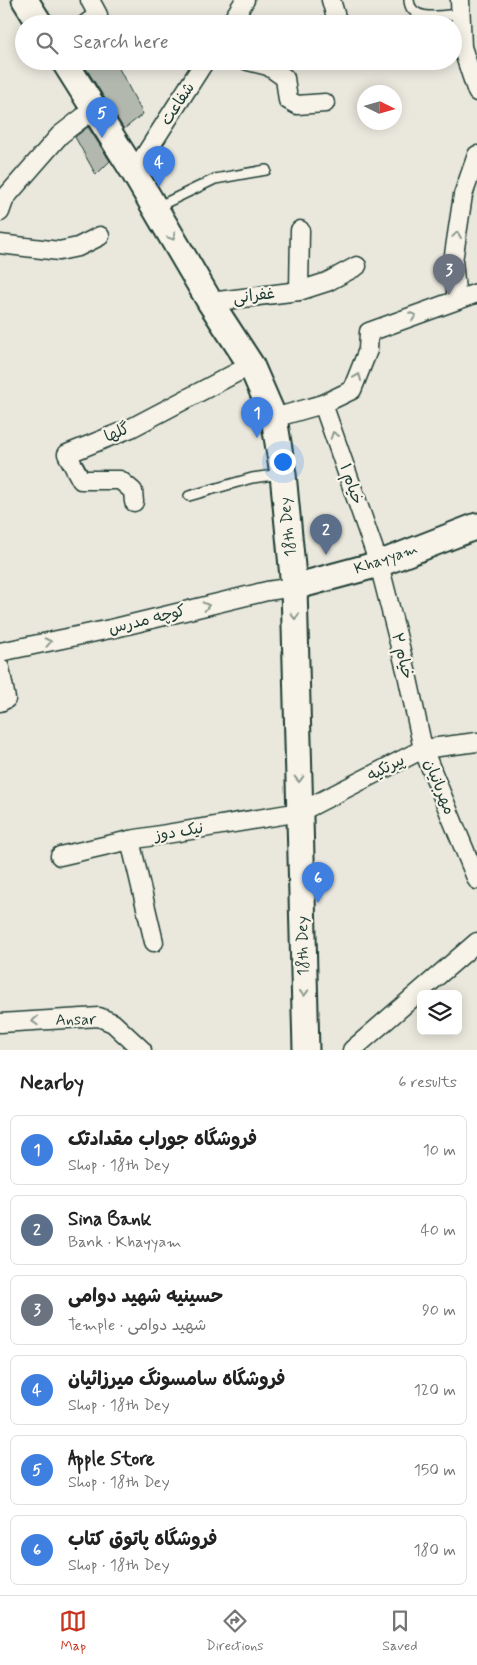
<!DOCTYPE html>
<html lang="en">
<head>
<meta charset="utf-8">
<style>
  body { margin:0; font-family:Mynerve,"Playpen Sans Arabic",sans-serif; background:#f6f6f6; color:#222 }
  .controls { position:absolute; right:15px; bottom:15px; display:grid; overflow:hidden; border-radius:8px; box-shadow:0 2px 12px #0003 }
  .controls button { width:45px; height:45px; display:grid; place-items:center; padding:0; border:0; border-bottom:1px solid #e0e0e0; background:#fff; color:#222; font:25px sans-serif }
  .compass { position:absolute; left:357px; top:85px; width:45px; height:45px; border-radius:50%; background:#fff; box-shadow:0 2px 12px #0003; rotate:95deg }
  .you { position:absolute; left:282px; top:461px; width:18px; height:18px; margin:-12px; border:4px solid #fff; border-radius:50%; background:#1a73e8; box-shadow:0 0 0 8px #1a73e833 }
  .badge { display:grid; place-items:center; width:32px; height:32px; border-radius:50%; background:#c8321e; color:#fff; font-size:16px; font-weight:700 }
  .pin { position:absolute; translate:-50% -41px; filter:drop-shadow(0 1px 2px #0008) }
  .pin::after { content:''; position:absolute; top:26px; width:18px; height:15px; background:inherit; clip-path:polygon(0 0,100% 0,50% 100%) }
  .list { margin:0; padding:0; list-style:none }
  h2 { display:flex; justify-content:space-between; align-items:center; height:65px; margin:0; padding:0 20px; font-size:21px }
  h2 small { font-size:16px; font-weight:400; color:#767676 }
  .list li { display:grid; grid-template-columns:32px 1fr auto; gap:15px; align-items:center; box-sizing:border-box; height:70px; margin:0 10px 10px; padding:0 10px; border:1px solid #e0e0e0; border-radius:8px }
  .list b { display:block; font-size:19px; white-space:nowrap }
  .list p { margin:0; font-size:16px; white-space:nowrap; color:#767676 }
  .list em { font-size:16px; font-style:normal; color:#767676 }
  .icon { flex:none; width:28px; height:28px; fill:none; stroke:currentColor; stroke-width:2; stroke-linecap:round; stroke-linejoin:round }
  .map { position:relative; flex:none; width:477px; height:1050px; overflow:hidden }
  .search { position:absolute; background:#fff; box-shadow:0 2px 12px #0003; left:15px; right:15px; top:15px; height:55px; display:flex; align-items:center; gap:12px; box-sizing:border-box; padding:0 18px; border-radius:28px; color:#767676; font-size:19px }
  .sheet { height:545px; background:#fff }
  nav { display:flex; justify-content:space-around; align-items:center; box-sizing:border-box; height:70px; border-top:1px solid #e0e0e0; background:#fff; font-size:14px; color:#767676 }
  nav a { display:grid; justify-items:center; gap:2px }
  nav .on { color:#c8321e }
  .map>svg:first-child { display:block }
  .building { fill:#b2b8ae; stroke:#1f3d34 }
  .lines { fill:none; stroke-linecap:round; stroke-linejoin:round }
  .lane-casing { stroke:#1f3d34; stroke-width:12 }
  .street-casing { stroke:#1f3d34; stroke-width:21 }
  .secondary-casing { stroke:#1f3d34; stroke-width:29 }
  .lane { stroke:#f7f3e8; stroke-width:9 }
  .street { stroke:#f7f3e8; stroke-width:18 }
  .secondary { stroke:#f7f3e8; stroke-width:25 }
  .oneway { stroke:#8b988e }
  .labels { text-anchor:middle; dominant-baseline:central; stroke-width:4.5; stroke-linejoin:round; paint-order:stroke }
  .street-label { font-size:16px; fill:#1f3d34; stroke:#f7f3e8 }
</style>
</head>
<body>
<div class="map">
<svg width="477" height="1050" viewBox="0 0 477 1050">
  <rect width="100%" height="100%" fill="#eae8dd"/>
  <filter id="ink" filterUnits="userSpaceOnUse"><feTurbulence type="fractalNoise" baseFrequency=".02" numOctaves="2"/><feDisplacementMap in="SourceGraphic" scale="10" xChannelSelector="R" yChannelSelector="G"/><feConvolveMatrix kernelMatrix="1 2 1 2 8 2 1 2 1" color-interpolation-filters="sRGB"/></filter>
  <g filter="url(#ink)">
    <!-- building -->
    <g class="building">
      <polygon points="84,61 115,61 143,114 124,129 82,62"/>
      <polygon points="88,127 110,161 96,175 75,137"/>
    </g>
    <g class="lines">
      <!-- lane casing -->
      <g class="lane-casing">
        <g id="lane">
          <path d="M409 0C410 23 444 15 459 14"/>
          <polyline points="157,207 215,179 266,170"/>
          <polyline points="189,496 252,478 281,474"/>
        </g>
      </g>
      <!-- street casing -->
      <g class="street-casing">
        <g id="street">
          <polyline points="331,0 338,24"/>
          <polyline points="460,0 462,47 477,92"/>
          <polyline points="86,24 98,15 90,0"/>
          <polyline points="230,24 245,0"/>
          <polyline points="248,61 268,66 285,78 288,100 297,105 325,103"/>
          <polyline points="134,172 205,61"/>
          <polyline points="0,212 5,198 60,135 95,108"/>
          <polyline points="300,230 299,291 327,282 357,266"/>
          <polyline points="0,244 59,251 78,247 100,236"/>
          <polyline points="457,300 453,261 463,195 477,155"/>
          <polyline points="210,302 299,291"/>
          <polyline points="323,404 379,564 407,674 423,749 477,880"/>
          <polyline points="274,418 323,404 352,390 368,350 369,332 477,293"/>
          <polyline points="134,502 133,491 120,480 81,480 67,454 131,428 251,365"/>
          <polyline points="0,652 115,628 267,591 294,587"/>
          <polyline points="0,668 6,699 0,702"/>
          <polyline points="130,840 154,942"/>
          <polyline points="60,856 130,840 300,812 423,749 477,742"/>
          <polyline points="0,1023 99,1017 113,1023 142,1050"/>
          <polyline points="352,1050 477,942"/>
        </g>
      </g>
      <!-- secondary casing -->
      <g class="secondary-casing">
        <g id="secondary">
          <polyline points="25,0 40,24"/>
          <polyline points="64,61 132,169 210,302 251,365 274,418 283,474 294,587 306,1050"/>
          <polyline points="294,587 379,564 477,526"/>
        </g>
      </g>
      <!-- lane -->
      <use href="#lane" class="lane"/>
      <!-- street -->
      <use href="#street" class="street"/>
      <!-- secondary -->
      <use href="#secondary" class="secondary"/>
    </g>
    <!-- one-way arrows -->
    <defs><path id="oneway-chevron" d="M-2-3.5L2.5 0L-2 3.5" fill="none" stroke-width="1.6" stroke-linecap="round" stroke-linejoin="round" transform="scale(1.25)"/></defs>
    <g class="oneway">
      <use href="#oneway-chevron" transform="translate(457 235) rotate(-82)"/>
      <use href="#oneway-chevron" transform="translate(172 237) rotate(59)"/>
      <use href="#oneway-chevron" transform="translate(413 316) rotate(-20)"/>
      <use href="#oneway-chevron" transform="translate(358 377) rotate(-68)"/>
      <use href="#oneway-chevron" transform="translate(334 435) rotate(-109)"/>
      <use href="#oneway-chevron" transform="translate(206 606) rotate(-14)"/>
      <use href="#oneway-chevron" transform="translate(295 616) rotate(89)"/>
      <use href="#oneway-chevron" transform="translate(48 642) rotate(-12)"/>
      <use href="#oneway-chevron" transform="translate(299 779) rotate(89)"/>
      <use href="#oneway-chevron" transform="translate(304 993) rotate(89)"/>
      <use href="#oneway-chevron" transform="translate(35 1021) rotate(177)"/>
    </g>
  </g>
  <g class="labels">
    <!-- street labels -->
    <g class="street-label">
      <text transform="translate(178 104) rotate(-57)">شفاعت</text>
      <text transform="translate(254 296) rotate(-7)">غفرانی</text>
      <text transform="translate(117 433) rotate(-23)">گلها</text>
      <text transform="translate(351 484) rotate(71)">خیام ۱</text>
      <text transform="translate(288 527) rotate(-96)">18th Dey</text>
      <text transform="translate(386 559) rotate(-19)">Khayyam</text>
      <text transform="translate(147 620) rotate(-14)">کوچه مدرس</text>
      <text transform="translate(402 656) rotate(76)">خیام ۲</text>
      <text transform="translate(386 768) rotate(-27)">پیرتکیه</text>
      <text transform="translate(439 787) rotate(68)">مهربانیان</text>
      <text transform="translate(179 832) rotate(-9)">نیک دوز</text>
      <text transform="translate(303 946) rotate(-91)">18th Dey</text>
      <text transform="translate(76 1020) rotate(-1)">Ansar</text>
    </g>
  </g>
</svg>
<div class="controls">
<button><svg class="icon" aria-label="layers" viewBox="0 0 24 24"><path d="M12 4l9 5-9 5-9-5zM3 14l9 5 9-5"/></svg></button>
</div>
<svg class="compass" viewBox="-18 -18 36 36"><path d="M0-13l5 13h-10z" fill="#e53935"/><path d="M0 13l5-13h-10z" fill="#767676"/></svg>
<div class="you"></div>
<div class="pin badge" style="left:257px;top:438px;background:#3f7fe0">1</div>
<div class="pin badge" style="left:326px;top:555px;background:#5c6f8a">2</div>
<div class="pin badge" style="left:449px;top:295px;background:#6b7280">3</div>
<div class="pin badge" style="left:159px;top:187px;background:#3f7fe0">4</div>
<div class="pin badge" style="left:102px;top:138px;background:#3f7fe0">5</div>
<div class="pin badge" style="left:318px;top:903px;background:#3f7fe0">6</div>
<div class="search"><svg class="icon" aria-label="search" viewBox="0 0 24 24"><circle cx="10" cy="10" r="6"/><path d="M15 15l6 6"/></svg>Search here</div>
</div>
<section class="sheet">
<h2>Nearby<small>6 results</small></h2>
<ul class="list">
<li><span class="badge" style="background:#3f7fe0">1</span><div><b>فروشگاه جوراب مقدادتک</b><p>Shop · 18th Dey</p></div><em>10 m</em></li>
<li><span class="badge" style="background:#5c6f8a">2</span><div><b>Sina Bank</b><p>Bank · Khayyam</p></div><em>40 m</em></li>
<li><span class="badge" style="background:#6b7280">3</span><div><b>حسینیه شهید دوامی</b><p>Temple · شهید دوامی</p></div><em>90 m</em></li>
<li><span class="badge" style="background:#3f7fe0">4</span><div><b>فروشگاه سامسونگ میرزائیان</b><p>Shop · 18th Dey</p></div><em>120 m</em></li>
<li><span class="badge" style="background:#3f7fe0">5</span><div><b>Apple Store</b><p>Shop · 18th Dey</p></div><em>150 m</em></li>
<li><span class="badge" style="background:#3f7fe0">6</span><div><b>فروشگاه پاتوق کتاب</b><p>Shop · 18th Dey</p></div><em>180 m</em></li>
</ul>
</section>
<nav>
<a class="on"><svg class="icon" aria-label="map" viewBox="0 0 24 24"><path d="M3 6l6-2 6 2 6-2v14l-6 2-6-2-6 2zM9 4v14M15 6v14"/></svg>Map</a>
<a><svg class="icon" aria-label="directions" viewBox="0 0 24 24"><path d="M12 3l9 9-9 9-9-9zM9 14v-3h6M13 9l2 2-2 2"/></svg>Directions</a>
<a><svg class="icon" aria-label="saved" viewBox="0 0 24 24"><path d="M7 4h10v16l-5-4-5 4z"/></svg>Saved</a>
</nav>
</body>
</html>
